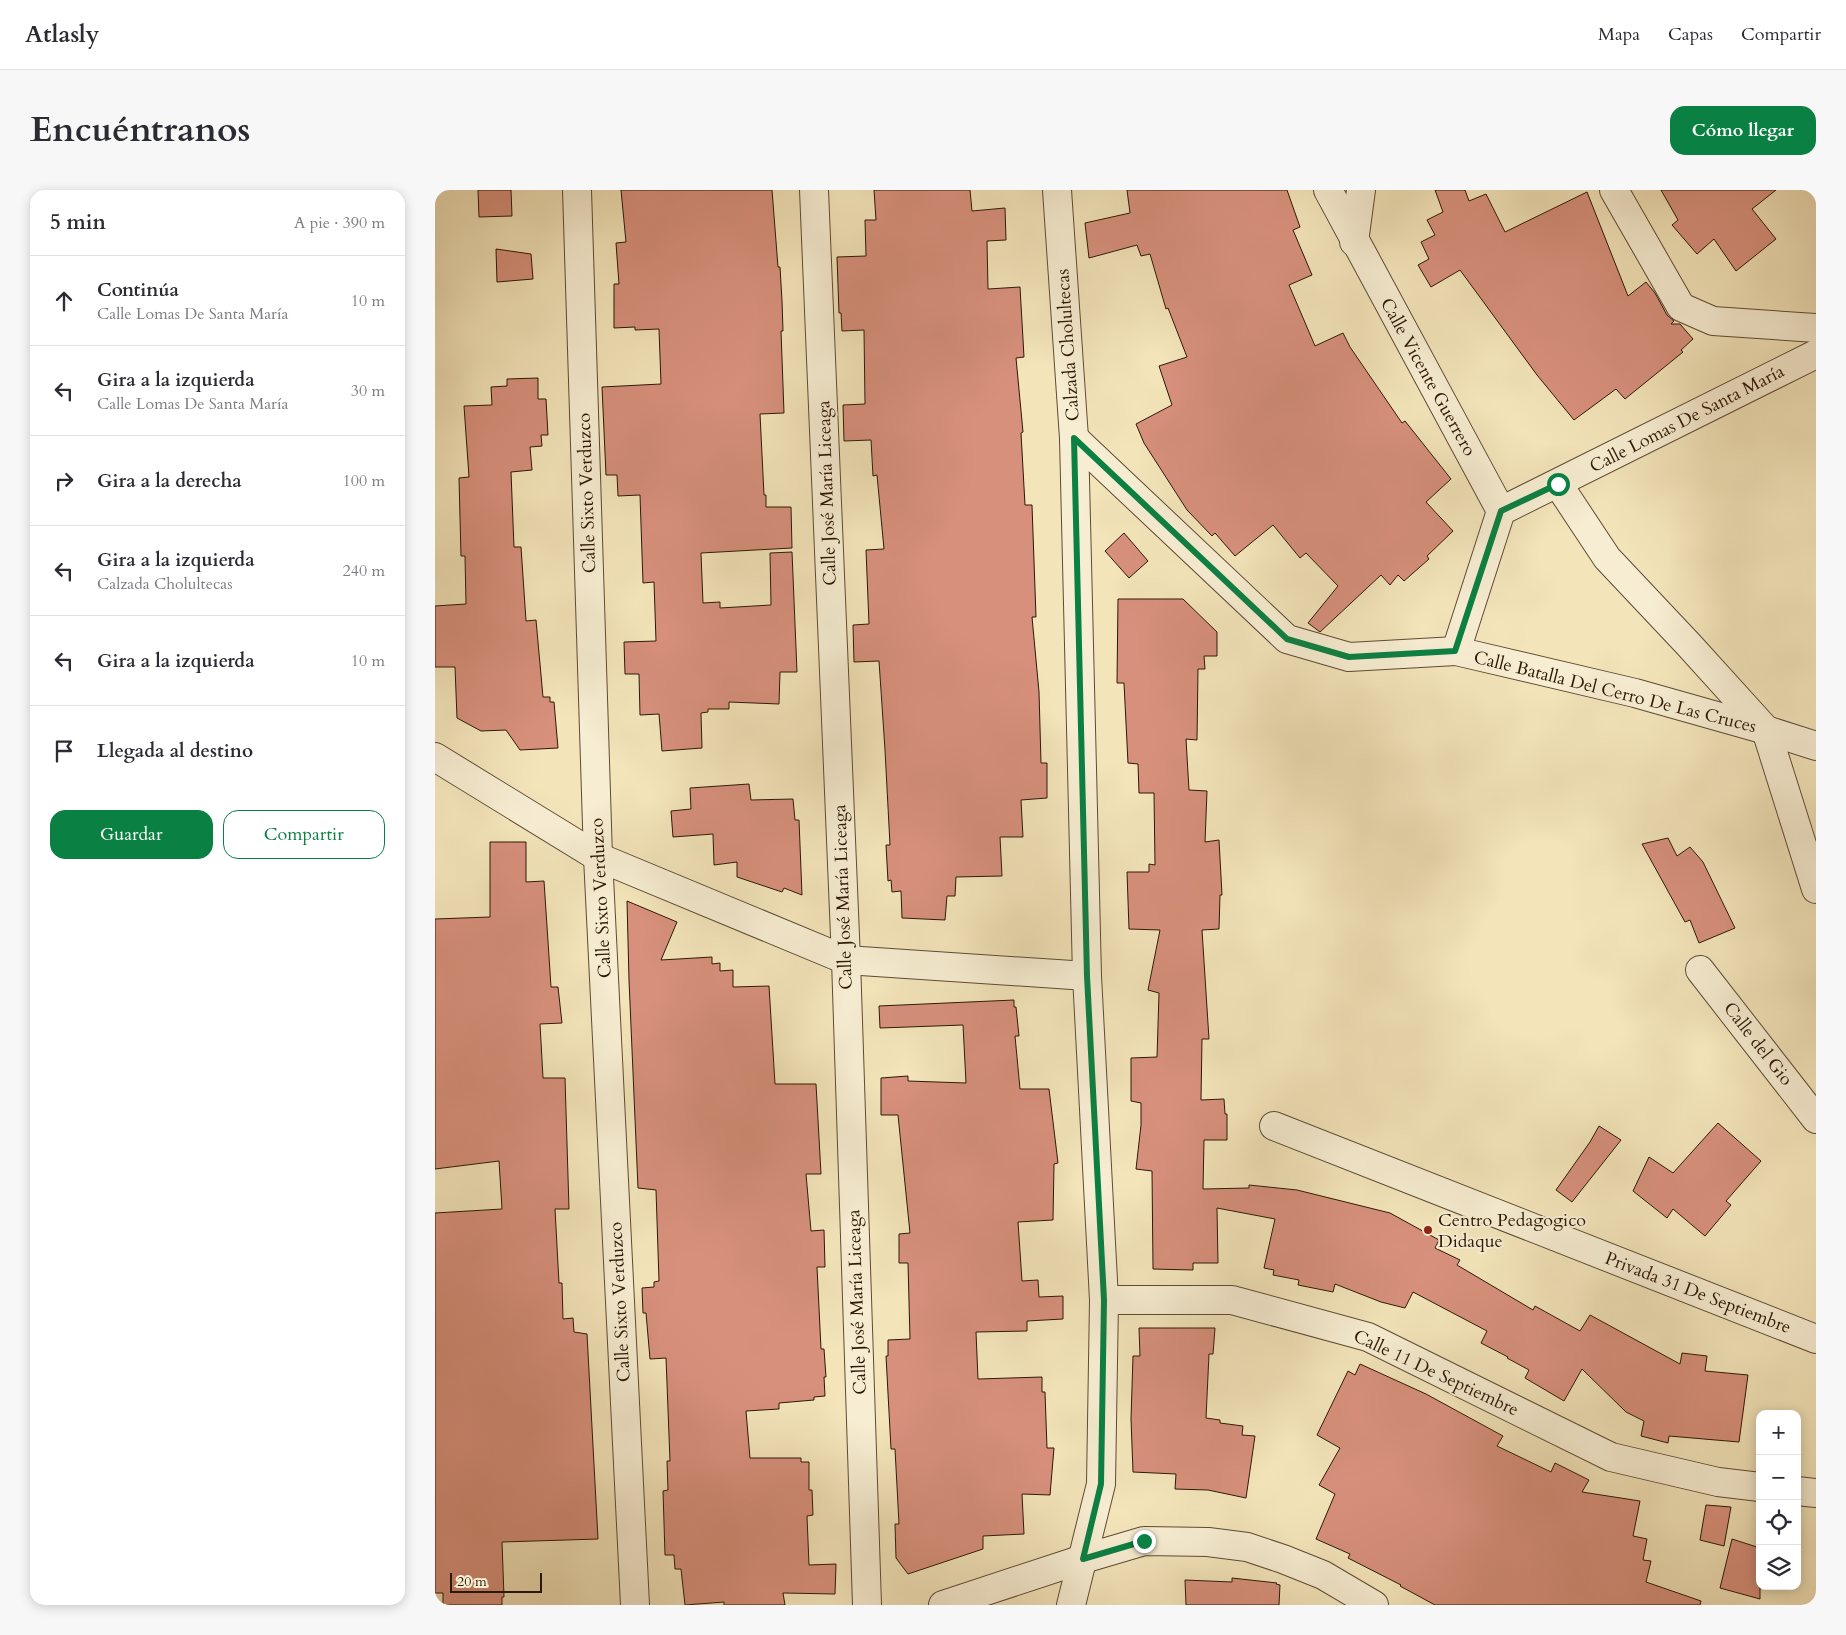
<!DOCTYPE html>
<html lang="es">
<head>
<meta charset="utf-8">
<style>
  body { margin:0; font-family:Cardo,serif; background:#f7f7f7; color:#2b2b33 }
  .controls { position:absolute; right:15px; bottom:15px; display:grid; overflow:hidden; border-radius:10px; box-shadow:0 2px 12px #0003 }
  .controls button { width:45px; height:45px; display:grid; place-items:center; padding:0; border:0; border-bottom:1px solid #e1e1e2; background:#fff; color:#2b2b33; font:25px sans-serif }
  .scale { position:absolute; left:15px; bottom:12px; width:92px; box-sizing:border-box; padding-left:5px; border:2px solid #2c1805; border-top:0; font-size:14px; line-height:18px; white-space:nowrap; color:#2c1805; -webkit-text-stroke:4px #f7edd2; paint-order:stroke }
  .stop { position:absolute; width:15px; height:15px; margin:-11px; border:4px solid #0b8043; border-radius:50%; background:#fff }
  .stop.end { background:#0b8043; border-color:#fff; box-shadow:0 1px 5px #0008 }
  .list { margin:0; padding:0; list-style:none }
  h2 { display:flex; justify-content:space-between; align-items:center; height:65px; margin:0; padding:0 20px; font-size:21px }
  h2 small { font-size:16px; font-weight:400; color:#7c7c81 }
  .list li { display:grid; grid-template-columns:32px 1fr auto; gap:15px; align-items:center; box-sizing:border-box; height:90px; padding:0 20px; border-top:1px solid #e1e1e2 }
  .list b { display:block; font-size:19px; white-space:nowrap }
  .list p { margin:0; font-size:16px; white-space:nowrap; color:#7c7c81 }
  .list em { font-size:16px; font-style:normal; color:#7c7c81 }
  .actions { display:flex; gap:10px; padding:15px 20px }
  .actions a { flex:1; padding:11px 0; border:1px solid #0b8043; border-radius:15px; text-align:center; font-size:18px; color:#0b8043 }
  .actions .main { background:#0b8043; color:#fff }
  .icon { flex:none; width:28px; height:28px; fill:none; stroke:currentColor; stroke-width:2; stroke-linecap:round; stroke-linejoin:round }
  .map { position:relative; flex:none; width:1381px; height:1415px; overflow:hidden; border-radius:15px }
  header { display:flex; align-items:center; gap:30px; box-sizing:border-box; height:70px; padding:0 25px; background:#fff; border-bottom:1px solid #e1e1e2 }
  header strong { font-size:24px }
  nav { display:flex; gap:28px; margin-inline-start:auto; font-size:18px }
  .intro { display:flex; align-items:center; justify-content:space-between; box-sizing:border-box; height:120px; padding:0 30px }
  h1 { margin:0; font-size:35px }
  .button { padding:12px 22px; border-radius:15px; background:#0b8043; color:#fff; font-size:18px; font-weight:700 }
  main { display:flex; gap:30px; padding:0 30px }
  aside { flex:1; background:#fff; border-radius:15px; box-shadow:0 2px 12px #0003 }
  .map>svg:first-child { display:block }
  .building { fill:#d7907c; stroke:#2c1805 }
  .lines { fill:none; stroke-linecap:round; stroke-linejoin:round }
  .minor-casing { stroke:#5e4b32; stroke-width:30 }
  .minor { stroke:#f7edd2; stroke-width:28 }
  .route { stroke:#0b8043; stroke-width:6 }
  .poi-dot { fill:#8f2418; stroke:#f7edd2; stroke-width:2 }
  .labels { text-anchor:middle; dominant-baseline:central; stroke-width:4; stroke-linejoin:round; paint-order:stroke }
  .street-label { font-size:18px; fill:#2c1805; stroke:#f7edd2 }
  .poi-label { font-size:18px; fill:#2c1805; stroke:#f7edd2; text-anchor:start }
</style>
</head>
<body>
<header>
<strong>Atlasly</strong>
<nav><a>Mapa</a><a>Capas</a><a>Compartir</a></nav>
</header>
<div class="intro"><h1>Encuéntranos</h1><a class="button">Cómo llegar</a></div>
<main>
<aside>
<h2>5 min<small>A pie · 390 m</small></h2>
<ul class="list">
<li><svg class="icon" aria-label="ahead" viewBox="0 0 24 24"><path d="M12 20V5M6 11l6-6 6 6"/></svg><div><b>Continúa</b><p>Calle Lomas De Santa María</p></div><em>10 m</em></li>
<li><svg class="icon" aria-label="left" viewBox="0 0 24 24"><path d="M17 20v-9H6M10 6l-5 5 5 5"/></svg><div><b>Gira a la izquierda</b><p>Calle Lomas De Santa María</p></div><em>30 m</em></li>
<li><svg class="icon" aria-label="right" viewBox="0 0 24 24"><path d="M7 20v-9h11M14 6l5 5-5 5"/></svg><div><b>Gira a la derecha</b></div><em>100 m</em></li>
<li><svg class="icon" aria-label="left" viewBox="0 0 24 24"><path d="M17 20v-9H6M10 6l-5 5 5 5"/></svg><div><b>Gira a la izquierda</b><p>Calzada Cholultecas</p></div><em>240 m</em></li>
<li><svg class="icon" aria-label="left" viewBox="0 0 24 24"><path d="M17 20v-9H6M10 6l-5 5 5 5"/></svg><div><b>Gira a la izquierda</b></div><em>10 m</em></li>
<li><svg class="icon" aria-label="arrive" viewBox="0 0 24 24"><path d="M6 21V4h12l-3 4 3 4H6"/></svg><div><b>Llegada al destino</b></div></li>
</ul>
<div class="actions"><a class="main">Guardar</a><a>Compartir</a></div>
</aside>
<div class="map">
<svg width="1381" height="1415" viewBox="0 0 1381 1415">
  <rect width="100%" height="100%" fill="#f3e4ba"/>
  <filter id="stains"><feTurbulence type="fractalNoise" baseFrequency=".004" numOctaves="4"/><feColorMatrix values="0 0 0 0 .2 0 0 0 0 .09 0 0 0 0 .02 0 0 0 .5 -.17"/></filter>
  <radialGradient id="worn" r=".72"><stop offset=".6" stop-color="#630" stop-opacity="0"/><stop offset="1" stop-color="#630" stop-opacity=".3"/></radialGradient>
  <!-- building -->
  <g class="building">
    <polygon points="43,0 76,0 77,26 44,27"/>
    <polygon points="186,0 337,0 343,77 345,77 347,111 348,141 346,141 349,223 325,224 329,305 331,305 331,317 356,317 357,358 266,363 268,413 285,412 285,418 336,415 335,363 357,362 362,482 345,482 344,514 294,512 294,519 273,519 273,522 266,523 267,558 227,561 224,524 205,525 204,484 190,484 189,452 221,451 219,392 208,393 205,305 183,306 182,285 171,285 167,197 226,194 224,139 200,140 200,137 179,138 179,94 184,94 181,53 191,52"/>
    <polygon points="439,0 535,0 537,21 570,18 571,50 552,51 553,99 585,97 589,167 581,168 588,242 586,243 590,315 597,315 601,427 597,427 604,502 606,573 612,573 612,608 586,610 588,647 565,647 567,686 521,687 520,706 512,706 510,730 467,728 466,701 457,702 456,690 453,691 451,655 455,655 450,560 444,471 419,472 418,435 434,434 431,360 449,359 442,285 438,286 436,250 409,251 408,215 430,214 429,140 407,141 406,123 404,123 402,67 431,66 430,30 441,30"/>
    <polygon points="692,0 852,0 865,37 858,40 877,85 854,95 880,156 908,143 915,157 967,233 970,231 1016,289 991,312 1018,341 992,366 994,369 969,391 963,385 955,395 946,385 885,442 873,433 903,396 871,363 865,368 838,335 800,366 780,343 777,346 752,320 709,253 701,234 737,215 724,176 752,167 733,118 731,119 715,64 706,66 702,55 654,68 650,33 695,23"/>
    <polygon points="1000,0 1030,0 1034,11 1051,4 1070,42 1152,2 1193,106 1211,92 1220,103 1232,125 1239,131 1236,134 1245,134 1258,149 1246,160 1248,162 1190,209 1181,199 1139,230 1102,185 1025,80 996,97 983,75 994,69 986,52 1000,45 992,30 1008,22"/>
    <polygon points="1226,0 1341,0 1317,19 1341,49 1301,81 1279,49 1262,64 1237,35 1243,30"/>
    <polygon points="61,59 96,64 98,89 62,92"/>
    <polygon points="103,188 103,209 111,209 113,245 106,245 107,256 95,257 97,280 76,282 79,357 86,357 91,431 101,430 108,507 115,507 115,512 119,512 123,558 85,560 71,540 46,541 22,528 20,477 0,477 0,416 31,414 30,366 26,366 24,288 34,287 29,216 57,215 56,197 72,196 72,189"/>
    <polygon points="689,343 713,371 694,388 670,361"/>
    <polygon points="683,409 748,409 782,442 782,466 769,466 770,479 763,479 762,550 751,549 754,600 772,601 770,652 784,650 787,705 785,705 784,739 767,740 774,849 767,849 766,910 789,909 790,924 792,924 792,950 769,950 768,999 814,998 814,995 862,1000 955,1023 1004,1050 1000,1058 1025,1070 1022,1075 1098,1120 1100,1116 1145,1141 1155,1125 1245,1174 1247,1163 1272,1166 1270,1181 1313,1185 1304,1252 1234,1246 1233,1253 1206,1246 1209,1231 1191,1222 1147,1179 1129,1211 1090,1188 1094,1180 1072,1168 1073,1167 1046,1153 1052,1141 978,1102 970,1118 946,1112 900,1094 898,1102 863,1095 864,1090 838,1085 839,1080 829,1078 840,1029 782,1018 783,1073 758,1073 758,1080 718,1079 717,981 701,979 706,935 706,913 696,911 696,868 722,867 724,803 713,800 725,740 694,739 692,682 714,682 714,674 720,675 719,603 704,603 703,574 693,573 689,493 682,493"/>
    <polygon points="314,594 316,610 358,609 360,630 364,630 367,705 349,698 347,702 302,687 302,672 279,675 278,644 238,647 236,621 256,619 255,598"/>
    <polygon points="1233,648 1242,666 1255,657 1268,672 1300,738 1264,753 1255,730 1250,732 1207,654"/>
    <polygon points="55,652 91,652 91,692 109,691 116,797 123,797 127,833 105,834 108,888 130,888 134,1019 120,1019 124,1093 127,1093 128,1129 138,1128 139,1142 152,1144 163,1349 67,1352 69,1407 67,1407 67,1415 8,1415 8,1403 0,1403 0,1023 67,1019 64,971 0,979 0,729 55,727"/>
    <polygon points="192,711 242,732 226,770 277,767 277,774 285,773 285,781 298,780 298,797 334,796 340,894 381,894 386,984 371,984 376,1041 389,1040 390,1077 382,1077 386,1159 389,1159 391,1187 389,1187 390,1206 379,1207 379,1210 344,1213 344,1219 311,1221 315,1268 366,1268 366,1272 374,1272 374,1300 377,1300 378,1325 372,1326 374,1375 401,1374 400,1404 348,1403 350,1415 289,1415 289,1412 250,1415 246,1379 240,1379 239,1365 230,1365 228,1301 233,1300 232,1271 235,1271 231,1168 215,1169 211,1123 208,1123 207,1098 219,1097 219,1092 224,1091 221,1000 203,998 194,790"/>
    <polygon points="579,810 579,817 581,817 584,846 580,846 585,899 614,899 623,973 619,974 618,1030 583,1032 587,1091 603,1090 604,1107 628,1106 628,1129 592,1131 592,1141 541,1142 543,1189 607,1187 607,1202 610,1202 612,1258 619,1258 615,1305 587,1304 589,1344 548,1346 548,1359 473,1384 461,1368 460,1334 464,1334 460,1259 456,1259 451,1166 453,1166 453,1150 475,1149 473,1073 464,1073 464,1044 475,1043 463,925 446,925 446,888 473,886 473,891 531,893 528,835 445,838 444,816"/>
    <polygon points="1283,933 1326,971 1291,1011 1296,1015 1270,1046 1238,1019 1232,1028 1198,1001 1214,967 1238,983"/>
    <polygon points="1164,936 1186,950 1137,1012 1121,1000 1155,952"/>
    <polygon points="704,1138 780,1138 778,1164 774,1164 771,1228 785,1230 785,1233 808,1236 807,1245 820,1246 811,1308 773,1300 740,1299 741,1284 698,1282 696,1229 698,1166 705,1166"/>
    <polygon points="925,1174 991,1204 1068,1246 1062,1256 1116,1282 1120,1273 1154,1290 1147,1302 1205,1311 1198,1346 1212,1349 1208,1370 1216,1371 1211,1392 1266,1411 1265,1415 1000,1415 965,1396 966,1395 913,1368 915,1364 881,1349 900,1304 884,1295 905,1258 882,1245 913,1181 920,1185"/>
    <polygon points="1271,1315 1296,1317 1289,1356 1265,1350"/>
    <polygon points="1297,1349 1325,1358 1325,1409 1285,1398"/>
    <polygon points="797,1388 842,1393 841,1394 845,1395 844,1415 751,1415 750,1390 797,1392"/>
  </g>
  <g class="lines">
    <!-- minor casing -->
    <g class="minor-casing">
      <g id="minor">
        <polyline points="142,0 163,667 200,1415"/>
        <polyline points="379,0 411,770 432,1415"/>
        <polyline points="622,0 639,248 652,786 669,1110 666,1294 636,1415"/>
        <polyline points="893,0 1066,321"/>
        <polyline points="1179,0 1246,117 1278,131 1381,138"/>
        <polyline points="919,52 926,0"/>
        <polyline points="639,248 852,449 914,467 1021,461 1200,503 1331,540 1381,556"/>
        <polyline points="1123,294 1172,368 1254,455 1331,540 1381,699"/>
        <polyline points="1021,461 1066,321 1381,164"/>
        <polyline points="0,567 163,667 411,770 652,786"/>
        <polyline points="1265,780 1381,929"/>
        <polyline points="839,936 1381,1149"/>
        <polyline points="669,1110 797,1110 933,1147 1176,1267 1283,1292 1325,1297"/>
        <polyline points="1362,1301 1381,1303"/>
        <polyline points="508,1415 648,1369 709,1351 773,1352 812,1357 848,1369 888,1385 939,1415"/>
      </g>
    </g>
    <!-- minor -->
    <use href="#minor" class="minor"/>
  </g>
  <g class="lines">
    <!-- route -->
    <polyline class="route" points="709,1351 648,1369 666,1294 669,1110 652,786 639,248 852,449 914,467 1020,461 1066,321 1123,294"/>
  </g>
  <!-- markers -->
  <circle class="poi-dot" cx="993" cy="1040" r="5"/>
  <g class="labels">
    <!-- street labels -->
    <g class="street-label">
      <text transform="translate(633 155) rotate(-94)">Calzada Cholultecas</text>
      <text transform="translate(993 187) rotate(61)">Calle Vicente Guerrero</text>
      <text transform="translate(1252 229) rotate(-27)">Calle Lomas De Santa María</text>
      <text transform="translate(152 303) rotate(-92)">Calle Sixto Verduzco</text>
      <text transform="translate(392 303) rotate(-92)">Calle José María Liceaga</text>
      <text transform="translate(1180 502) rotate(14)">Calle Batalla Del Cerro De Las Cruces</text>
      <text transform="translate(408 707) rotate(-92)">Calle José María Liceaga</text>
      <text transform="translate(166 708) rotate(-93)">Calle Sixto Verduzco</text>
      <text transform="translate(1323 854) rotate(52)">Calle del Gio</text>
      <text transform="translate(1263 1103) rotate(21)">Privada 31 De Septiembre</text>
      <text transform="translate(185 1112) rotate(-93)">Calle Sixto Verduzco</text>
      <text transform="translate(422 1112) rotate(-92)">Calle José María Liceaga</text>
      <text transform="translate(1001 1183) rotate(25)">Calle 11 De Septiembre</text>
    </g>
    <!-- poi labels -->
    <g class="poi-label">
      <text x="1003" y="1030">Centro Pedagogico<tspan x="1003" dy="21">Didaque</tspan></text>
    </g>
  </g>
  <rect width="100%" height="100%" filter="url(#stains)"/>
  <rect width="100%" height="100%" fill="url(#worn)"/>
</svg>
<div class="controls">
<button>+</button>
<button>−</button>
<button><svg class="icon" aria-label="locate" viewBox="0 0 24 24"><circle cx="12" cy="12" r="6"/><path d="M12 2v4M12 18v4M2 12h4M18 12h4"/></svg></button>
<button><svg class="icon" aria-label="layers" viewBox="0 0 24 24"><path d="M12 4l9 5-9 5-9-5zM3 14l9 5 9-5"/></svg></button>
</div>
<div class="scale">20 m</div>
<div class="stop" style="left:1123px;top:294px"></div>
<div class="stop end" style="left:709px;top:1351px"></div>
</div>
</main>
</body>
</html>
